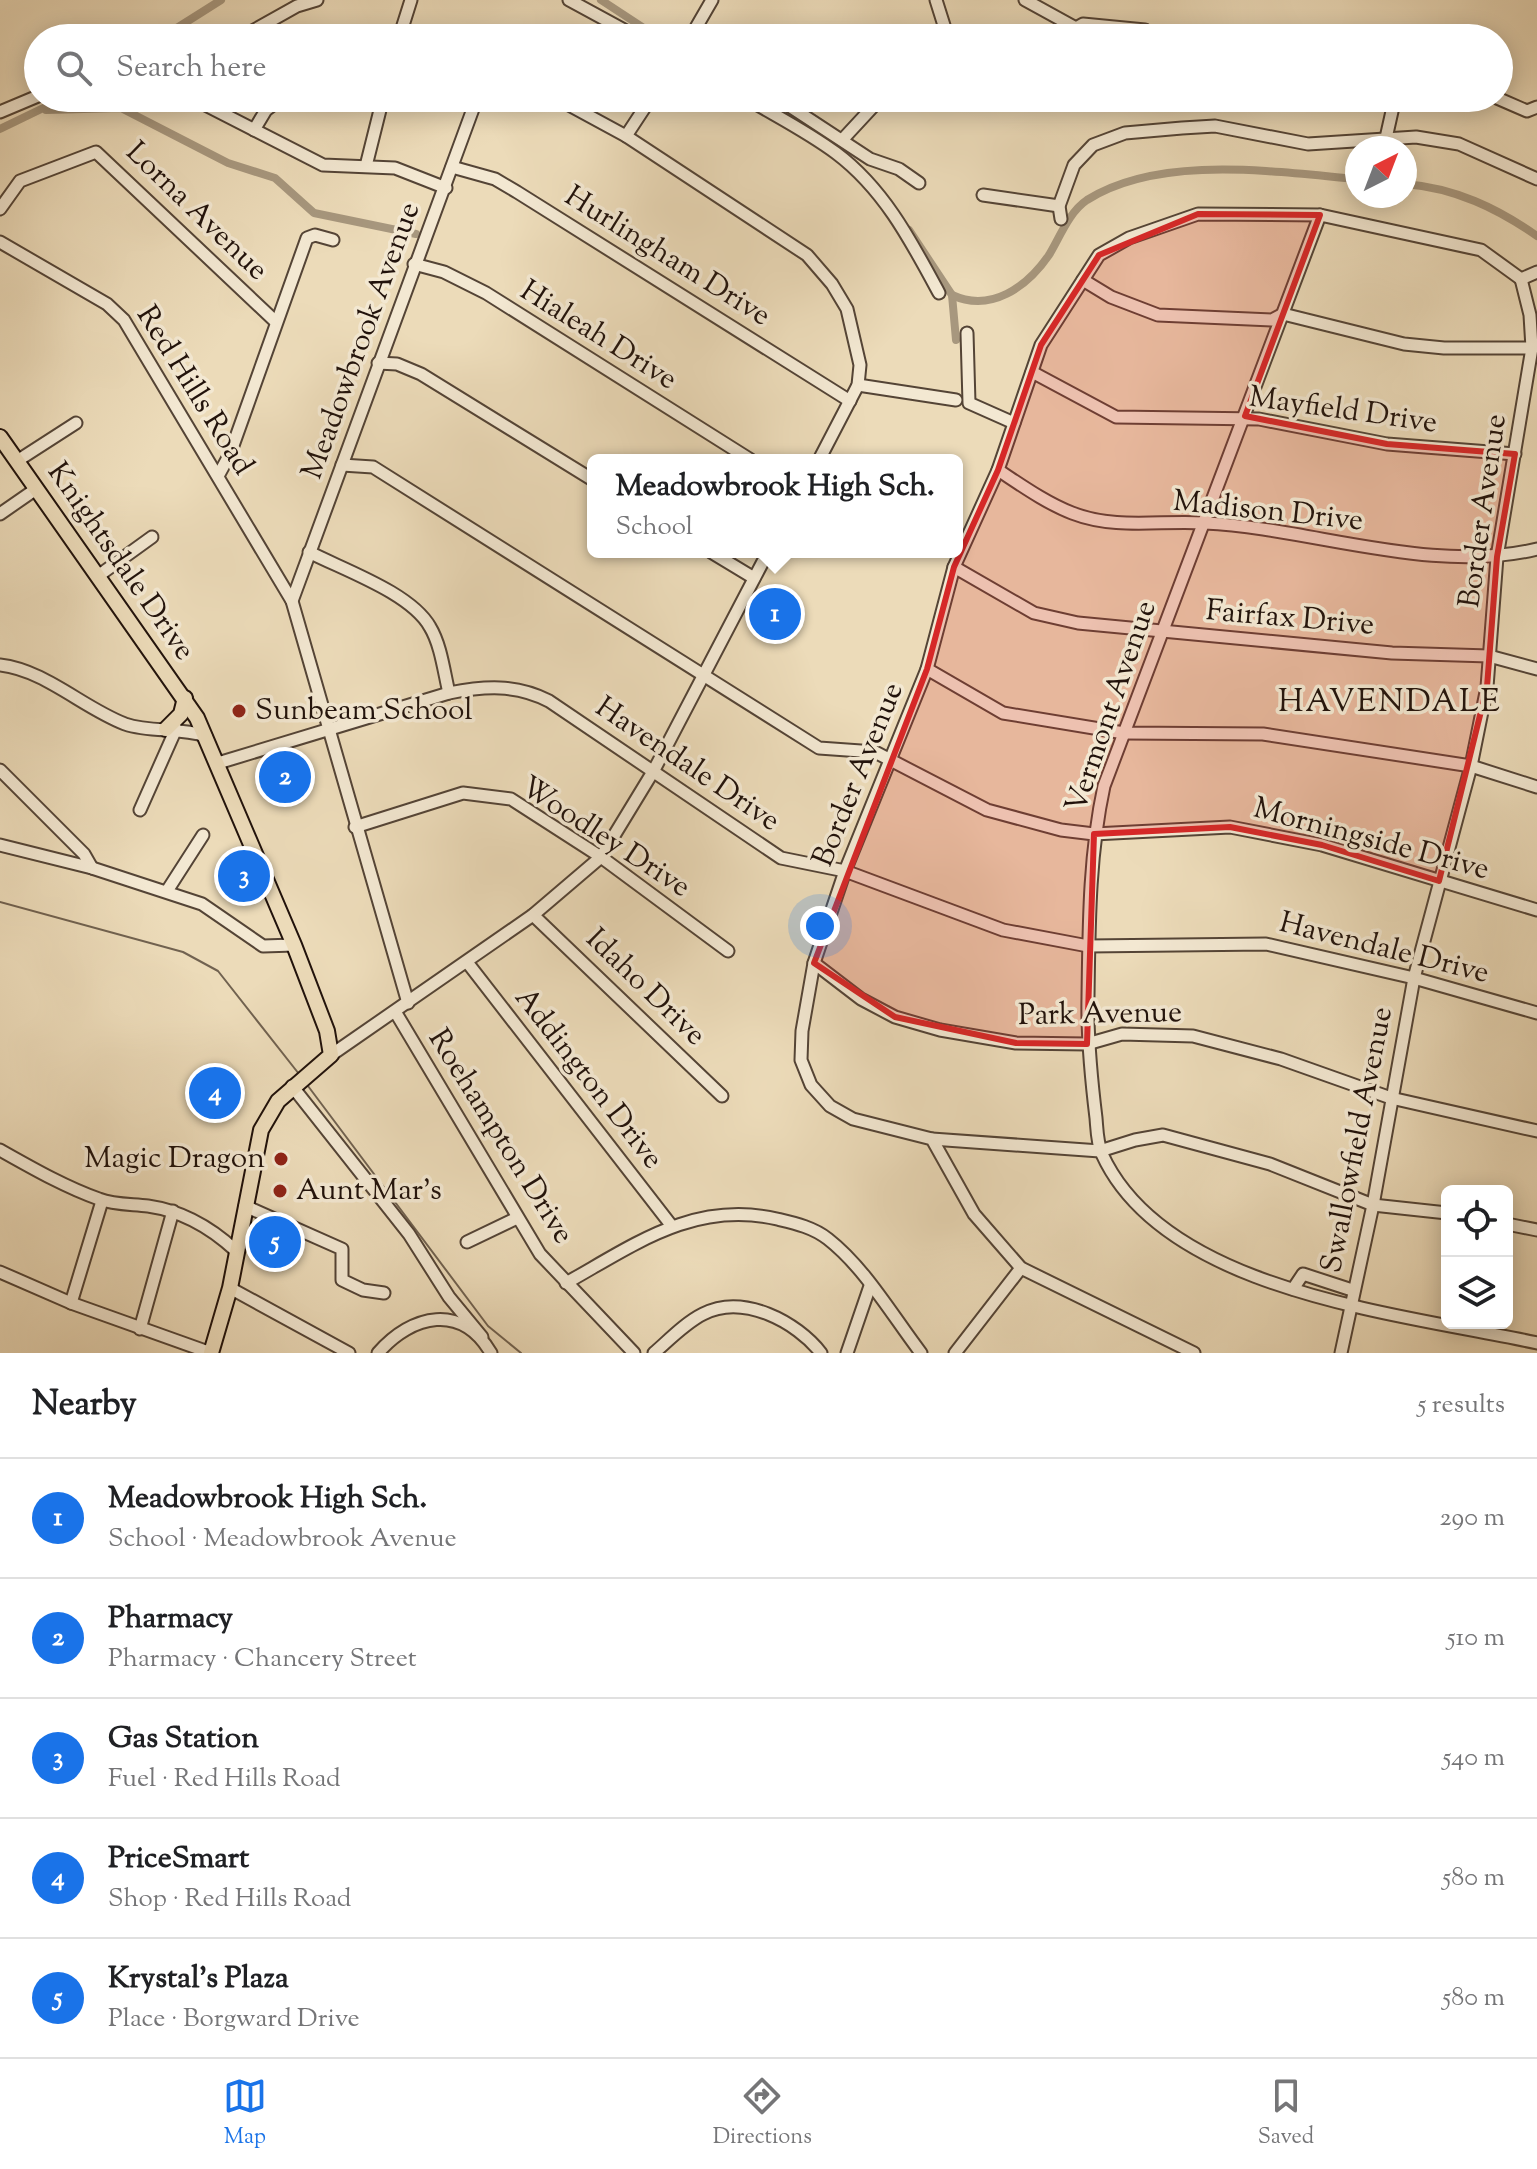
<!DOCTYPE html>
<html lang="en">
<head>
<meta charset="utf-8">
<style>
  body { margin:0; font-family:"Sorts Mill Goudy",serif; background:#f2f2f2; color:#202124 }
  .controls { position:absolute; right:24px; bottom:24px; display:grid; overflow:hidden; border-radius:12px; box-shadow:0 4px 20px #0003 }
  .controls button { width:72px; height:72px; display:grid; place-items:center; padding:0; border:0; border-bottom:2px solid #e0e0e0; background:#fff; color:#202124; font:40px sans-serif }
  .compass { position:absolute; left:1345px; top:136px; width:72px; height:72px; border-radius:50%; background:#fff; box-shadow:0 4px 20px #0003; rotate:42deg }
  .you { position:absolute; left:820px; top:926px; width:28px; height:28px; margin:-20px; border:6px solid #fff; border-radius:50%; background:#1a73e8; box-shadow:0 0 0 12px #1a73e833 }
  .badge { display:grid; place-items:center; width:52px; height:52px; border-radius:50%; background:#1a73e8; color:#fff; font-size:26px; font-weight:700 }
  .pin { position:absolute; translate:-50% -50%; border:4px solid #fff; box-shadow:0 2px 8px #0006 }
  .popup { position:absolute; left:587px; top:454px; width:376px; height:104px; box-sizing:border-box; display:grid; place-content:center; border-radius:12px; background:#fff; filter:drop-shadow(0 2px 6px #0005); font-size:26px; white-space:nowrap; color:#757577 }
  .popup b { font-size:30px; color:#202124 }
  .popup::after { content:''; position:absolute; left:50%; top:100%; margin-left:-16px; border:16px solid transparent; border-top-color:#fff }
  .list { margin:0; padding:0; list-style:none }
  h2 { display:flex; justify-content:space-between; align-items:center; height:104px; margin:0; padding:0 32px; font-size:34px }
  h2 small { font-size:26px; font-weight:400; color:#757577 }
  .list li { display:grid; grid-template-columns:52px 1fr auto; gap:24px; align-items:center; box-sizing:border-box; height:120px; padding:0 32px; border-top:2px solid #e0e0e0 }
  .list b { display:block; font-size:30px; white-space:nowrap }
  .list p { margin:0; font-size:26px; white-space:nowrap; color:#757577 }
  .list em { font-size:26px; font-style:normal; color:#757577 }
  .icon { flex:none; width:44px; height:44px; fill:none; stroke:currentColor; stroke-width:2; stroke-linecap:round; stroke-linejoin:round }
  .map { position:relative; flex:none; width:1537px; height:1353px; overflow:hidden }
  .search { position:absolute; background:#fff; box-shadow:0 4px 20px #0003; left:24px; right:24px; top:24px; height:88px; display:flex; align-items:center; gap:20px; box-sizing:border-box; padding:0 28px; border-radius:44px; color:#757577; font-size:30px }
  .sheet { height:704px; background:#fff }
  nav { display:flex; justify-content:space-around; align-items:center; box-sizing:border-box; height:112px; border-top:2px solid #e0e0e0; background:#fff; font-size:22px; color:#757577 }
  nav a { display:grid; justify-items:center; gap:4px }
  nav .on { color:#1a73e8 }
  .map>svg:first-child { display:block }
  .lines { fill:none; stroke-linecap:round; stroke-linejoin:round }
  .stream { stroke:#716250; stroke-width:2 }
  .canal { stroke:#a7977e; stroke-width:8 }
  .minor-casing { stroke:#544436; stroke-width:15 }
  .major-casing { stroke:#21120b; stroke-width:18 }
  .minor { stroke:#f3e8d2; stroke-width:11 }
  .major { stroke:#ecdbb9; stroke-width:14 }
  .marked { fill:#d62828; fill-opacity:0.2; stroke:#d62828; stroke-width:6; stroke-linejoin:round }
  .poi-dot { fill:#8f2418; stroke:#f3e8d2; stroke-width:3 }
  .labels { text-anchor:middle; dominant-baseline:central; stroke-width:7; stroke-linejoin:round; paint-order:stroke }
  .street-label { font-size:30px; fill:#21120b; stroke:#f3e8d2 }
  .poi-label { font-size:30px; fill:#21120b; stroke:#f3e8d2; text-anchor:start }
  .neighbourhood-label { font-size:32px; letter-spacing:2px; fill:#21120b; stroke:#f3e8d2 }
</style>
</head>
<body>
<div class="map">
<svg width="1537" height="1353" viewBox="0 0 1537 1353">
  <rect width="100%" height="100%" fill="#ecdbb9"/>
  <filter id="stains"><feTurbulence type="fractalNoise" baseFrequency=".0025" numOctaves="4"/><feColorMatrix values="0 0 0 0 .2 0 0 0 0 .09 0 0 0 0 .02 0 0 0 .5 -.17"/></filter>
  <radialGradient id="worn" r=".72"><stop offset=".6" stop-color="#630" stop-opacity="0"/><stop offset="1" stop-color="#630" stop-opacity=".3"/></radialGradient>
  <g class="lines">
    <!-- stream -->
    <g class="stream">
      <polyline points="0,902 183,952 218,971 299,1074"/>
      <polyline points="308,1086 488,1326 521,1353"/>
    </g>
    <!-- canal -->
    <g class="canal">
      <polyline points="601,0 659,38"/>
      <polyline points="161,38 221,0"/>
      <polyline points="46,110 121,108 228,163 275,178 314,213 416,234"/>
      <polyline points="0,129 64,98"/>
      <path d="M1405 184C1455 188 1497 208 1537 236"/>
      <polyline points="909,230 952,295 956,340"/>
      <path d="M952 295C991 313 1027 287 1049 255 1060 237 1069 212 1087 200 1160 154 1275 172 1357 179"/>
    </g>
    <!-- minor casing -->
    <g class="minor-casing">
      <g id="minor">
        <polyline points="569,0 639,38"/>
        <polyline points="936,0 948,38"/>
        <polyline points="1025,0 1076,28"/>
        <polyline points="1076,28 1083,24 1145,30"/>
        <polyline points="240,38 297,6 317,0"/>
        <polyline points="399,38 411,0"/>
        <polyline points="690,38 712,0"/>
        <polyline points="1019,38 1037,35 1065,38"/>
        <polyline points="192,98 323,165 395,168 446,188"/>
        <polyline points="556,98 626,136 807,255 832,284 847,309 860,365 858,385 819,460"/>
        <path d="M746 98C776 116 808 132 836 153 884 189 911 241 939 293"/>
        <polyline points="777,98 870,159 899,169 919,183"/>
        <polyline points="1497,98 1527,111 1537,107"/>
        <polyline points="133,101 139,98"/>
        <polyline points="0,112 38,96"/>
        <polyline points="254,130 266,110 282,98"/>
        <polyline points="626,136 651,98"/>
        <polyline points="1386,138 1395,98"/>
        <polyline points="843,139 881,98"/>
        <polyline points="366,166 383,98"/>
        <polyline points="452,167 495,179 517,192 850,401"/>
        <polyline points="983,195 1059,206"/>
        <polyline points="0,209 20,181 96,152 276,322"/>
        <path d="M1320 215 1104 786C1089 855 1089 926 1088 997 1087 1038 1091 1077 1096 1118 1097 1129 1097 1143 1102 1154 1165 1293 1405 1314 1537 1343"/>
        <polyline points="1061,219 1059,206 1074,165 1093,145 1125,133 1182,128 1215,126 1308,144 1416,137 1459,144 1537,179"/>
        <polyline points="0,242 107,304 124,320 292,601 408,1003"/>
        <polyline points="414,264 444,272 486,293 751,460"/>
        <polyline points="1521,279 1537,272"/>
        <polyline points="1083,280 1111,297 1158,315 1272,320 1283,314 1404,344 1444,348 1532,348"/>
        <polyline points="967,333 969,403 1014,423"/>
        <polyline points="378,363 397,364 421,374 593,480"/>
        <polyline points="1032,372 1116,417 1259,419 1387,444 1515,454"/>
        <polyline points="858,385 956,400"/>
        <polyline points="17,461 76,423"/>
        <polyline points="342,465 373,467 819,748 875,752 987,810 1061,830 1094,834 1230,827 1322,845 1537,910"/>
        <path d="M998 470C1021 485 1046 503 1072 513 1116 530 1160 520 1205 523 1311 528 1432 575 1537 549"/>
        <polyline points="218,476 230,454 307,238 315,235 333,240"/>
        <polyline points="0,514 36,489"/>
        <path d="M309 552C344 570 411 593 430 627 441 645 444 672 449 693"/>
        <polyline points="711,552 754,578"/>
        <polyline points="954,567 1034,613 1078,623 1392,653 1489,656 1537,669"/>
        <polyline points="98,576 152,537"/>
        <polyline points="292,601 477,98"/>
        <path d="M0 665C45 670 83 708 125 724 151 733 179 727 206 736"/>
        <polyline points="927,669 1003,713 1124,733 1263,734 1471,766 1537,787"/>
        <path d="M218 763 449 693C485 686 516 684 549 701L781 858 845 871 1003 930 1088 946 1266 944 1414 978 1537 1013"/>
        <polyline points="0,770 84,854 92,868"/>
        <polyline points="140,810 176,729"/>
        <polyline points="355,827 463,793 511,799 601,857 728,951"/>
        <polyline points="0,845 92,868 202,904 263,946 294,945"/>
        <polyline points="167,891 203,835"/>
        <polyline points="533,915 722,1096"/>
        <polyline points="467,962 671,1225"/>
        <polyline points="814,963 861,999 895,1017 940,1030 1016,1043 1087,1044 1122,1034 1193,1036 1281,1059 1391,1098 1537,1131"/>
        <polyline points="396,1013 540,1254 634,1353"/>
        <polyline points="331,1055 533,915 601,857 654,770 768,552"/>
        <polyline points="292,1086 409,1234 449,1297 482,1337"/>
        <polyline points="932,1139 1100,1151 1135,1140 1163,1135 1270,1164 1373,1205 1447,1213"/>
        <path d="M0 1150C32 1168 65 1187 99 1199 114 1205 133 1204 148 1206 183 1211 210 1227 235 1250"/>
        <polyline points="245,1206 342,1249 342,1280 363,1290 384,1293"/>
        <polyline points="1507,1224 1537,1230"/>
        <polyline points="467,1242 517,1218"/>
        <polyline points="0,1272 71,1303 211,1353"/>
        <path d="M566 1283C634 1245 694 1200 777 1219 794 1223 813 1227 828 1239 865 1268 892 1315 921 1353"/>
        <polyline points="230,1288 349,1353"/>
        <polyline points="1293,1289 1303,1274 1352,1290"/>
        <polyline points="71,1303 102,1201"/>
        <polyline points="140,1329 173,1211"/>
        <path d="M378 1353C412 1314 462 1303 491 1353"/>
        <path d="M654 1353C669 1340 685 1323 703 1314 743 1293 797 1322 821 1353"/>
        <polyline points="847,1353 870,1286"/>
        <polyline points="955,1353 1021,1268"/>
        <polyline points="1194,1353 1021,1268 974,1214 932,1139 853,1119 830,1106 811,1085 801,1060 802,1031 814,963 845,871 927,669 954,567 998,470 1041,345 1099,255 1129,238 1198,214 1320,215 1481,250 1521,279"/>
        <polyline points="1341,1353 1373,1205 1414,978 1471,766 1487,687 1497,557 1532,348 1530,315 1521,279"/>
      </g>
    </g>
    <!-- major casing -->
    <g class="major-casing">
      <g id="major">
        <polyline points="0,437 197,718 294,945 327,1031 331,1055 278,1101 261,1130 230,1288 211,1353"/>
        <polyline points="166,729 181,714 185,698"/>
      </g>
    </g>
    <!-- minor -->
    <use href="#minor" class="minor"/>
    <!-- major -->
    <use href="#major" class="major"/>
  </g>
  <!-- marked area -->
  <path class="marked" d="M1198 214 1320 215 1245 416 1387 444 1515 454 1497 557 1487 687 1439 881 1322 845 1230 827 1094 834 1087 1044 1016 1043 895 1017 814 963 927 669 954 567 998 470 1041 345 1099 255Z"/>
  <!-- markers -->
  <g class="poi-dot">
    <circle cx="239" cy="711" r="8"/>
    <circle cx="281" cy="1159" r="8"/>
    <circle cx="280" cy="1191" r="8"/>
  </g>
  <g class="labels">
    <!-- street labels -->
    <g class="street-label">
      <text transform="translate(196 212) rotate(44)">Lorna Avenue</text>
      <text transform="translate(667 257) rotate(32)">Hurlingham Drive</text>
      <text transform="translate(598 336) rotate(32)">Hialeah Drive</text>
      <text transform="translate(362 341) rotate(-70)">Meadowbrook Avenue</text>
      <text transform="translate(194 391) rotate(58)">Red Hills Road</text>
      <text transform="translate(1343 411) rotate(8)">Mayfield Drive</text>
      <text transform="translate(1484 511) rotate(-82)">Border Avenue</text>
      <text transform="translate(1268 512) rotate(6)">Madison Drive</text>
      <text transform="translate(120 562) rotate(55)">Knightsdale Drive</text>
      <text transform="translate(1290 619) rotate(5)">Fairfax Drive</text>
      <text transform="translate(1112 707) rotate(-71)">Vermont Avenue</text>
      <text transform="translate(687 765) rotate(34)">Havendale Drive</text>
      <text transform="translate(859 775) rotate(-68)">Border Avenue</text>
      <text transform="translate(605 838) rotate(33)">Woodley Drive</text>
      <text transform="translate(1371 840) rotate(15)">Morningside Drive</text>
      <text transform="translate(1384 949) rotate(14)">Havendale Drive</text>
      <text transform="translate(645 988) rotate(44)">Idaho Drive</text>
      <text transform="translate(1100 1015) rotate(-1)">Park Avenue</text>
      <text transform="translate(588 1079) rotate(52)">Addington Drive</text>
      <text transform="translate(500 1137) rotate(58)">Roehampton Drive</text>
      <text transform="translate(1358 1140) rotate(-79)">Swallowfield Avenue</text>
    </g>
    <!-- poi labels -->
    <g class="poi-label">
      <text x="255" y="711">Sunbeam School</text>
      <text x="265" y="1159" text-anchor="end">Magic Dragon</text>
      <text x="296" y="1191">Aunt Mar's</text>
    </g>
    <!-- neighbourhood labels -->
    <g class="neighbourhood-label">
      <text x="1390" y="703">HAVENDALE</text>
    </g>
  </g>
  <rect width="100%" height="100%" filter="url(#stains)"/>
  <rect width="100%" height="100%" fill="url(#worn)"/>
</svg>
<div class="controls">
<button><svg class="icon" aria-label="locate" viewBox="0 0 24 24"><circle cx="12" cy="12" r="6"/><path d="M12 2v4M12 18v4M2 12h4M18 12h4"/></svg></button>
<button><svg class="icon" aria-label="layers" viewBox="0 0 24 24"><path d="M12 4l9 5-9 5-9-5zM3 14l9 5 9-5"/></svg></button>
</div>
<svg class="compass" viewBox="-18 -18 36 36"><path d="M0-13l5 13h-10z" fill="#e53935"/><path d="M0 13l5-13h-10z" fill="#757577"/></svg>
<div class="you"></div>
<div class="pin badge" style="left:775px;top:614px">1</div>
<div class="popup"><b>Meadowbrook High Sch.</b>School</div>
<div class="pin badge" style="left:285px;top:777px">2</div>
<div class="pin badge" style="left:244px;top:876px">3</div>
<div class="pin badge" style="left:215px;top:1093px">4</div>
<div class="pin badge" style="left:275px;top:1242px">5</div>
<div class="search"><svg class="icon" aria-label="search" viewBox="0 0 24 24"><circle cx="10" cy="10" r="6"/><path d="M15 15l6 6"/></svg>Search here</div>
</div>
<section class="sheet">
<h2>Nearby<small>5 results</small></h2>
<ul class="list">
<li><span class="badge">1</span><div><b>Meadowbrook High Sch.</b><p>School · Meadowbrook Avenue</p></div><em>290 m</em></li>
<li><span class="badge">2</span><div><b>Pharmacy</b><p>Pharmacy · Chancery Street</p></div><em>510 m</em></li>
<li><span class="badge">3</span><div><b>Gas Station</b><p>Fuel · Red Hills Road</p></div><em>540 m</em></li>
<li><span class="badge">4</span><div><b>PriceSmart</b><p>Shop · Red Hills Road</p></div><em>580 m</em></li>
<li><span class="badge">5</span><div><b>Krystal's Plaza</b><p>Place · Borgward Drive</p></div><em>580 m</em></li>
</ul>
</section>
<nav>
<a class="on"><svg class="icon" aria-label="map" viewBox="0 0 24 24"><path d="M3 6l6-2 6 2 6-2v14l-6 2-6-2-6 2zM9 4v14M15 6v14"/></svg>Map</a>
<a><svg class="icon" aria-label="directions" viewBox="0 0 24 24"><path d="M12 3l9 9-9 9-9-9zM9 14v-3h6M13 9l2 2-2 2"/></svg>Directions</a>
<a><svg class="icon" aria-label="saved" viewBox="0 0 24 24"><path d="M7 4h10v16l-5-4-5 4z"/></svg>Saved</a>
</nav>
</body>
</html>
